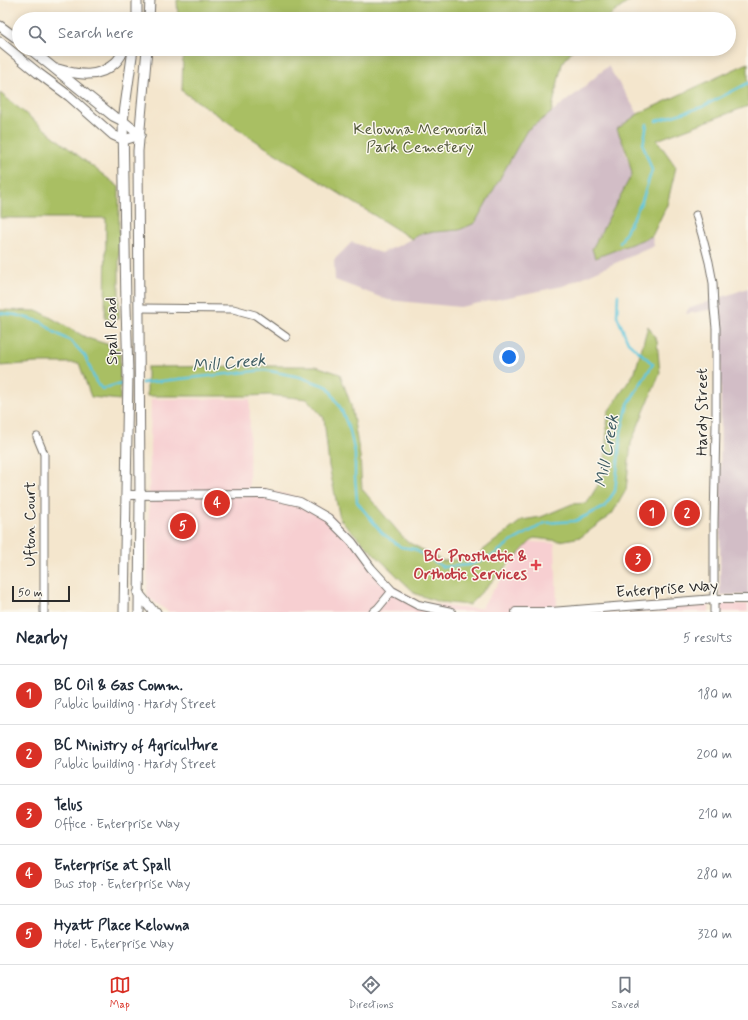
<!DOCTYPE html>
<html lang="en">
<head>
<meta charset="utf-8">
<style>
  body { margin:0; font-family:Mynerve,sans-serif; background:#f6f6f7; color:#1f2937 }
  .scale { position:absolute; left:12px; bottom:10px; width:58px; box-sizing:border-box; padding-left:4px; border:2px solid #2b2b2b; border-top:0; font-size:11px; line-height:14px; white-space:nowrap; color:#2b2b2b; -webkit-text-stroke:3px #fbf7ec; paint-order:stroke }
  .you { position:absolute; left:509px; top:357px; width:14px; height:14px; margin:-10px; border:3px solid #fff; border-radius:50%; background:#1a73e8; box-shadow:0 0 0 6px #1a73e833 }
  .badge { display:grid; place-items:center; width:26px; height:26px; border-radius:50%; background:#d93025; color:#fff; font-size:13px; font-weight:700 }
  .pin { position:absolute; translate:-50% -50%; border:2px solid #fff; box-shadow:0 1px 4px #0006 }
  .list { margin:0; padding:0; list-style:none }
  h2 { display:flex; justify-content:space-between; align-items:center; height:52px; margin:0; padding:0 16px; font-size:17px }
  h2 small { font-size:13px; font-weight:400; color:#747a83 }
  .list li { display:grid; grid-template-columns:26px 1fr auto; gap:12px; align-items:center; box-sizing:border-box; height:60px; padding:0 16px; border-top:1px solid #e0e1e3 }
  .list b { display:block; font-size:15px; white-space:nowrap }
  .list p { margin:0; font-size:13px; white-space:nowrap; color:#747a83 }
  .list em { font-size:13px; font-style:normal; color:#747a83 }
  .icon { flex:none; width:22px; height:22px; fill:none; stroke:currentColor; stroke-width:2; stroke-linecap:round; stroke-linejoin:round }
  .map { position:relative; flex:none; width:748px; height:612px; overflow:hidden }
  .search { position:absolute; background:#fff; box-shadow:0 2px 10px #0003; left:12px; right:12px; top:12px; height:44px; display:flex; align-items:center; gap:10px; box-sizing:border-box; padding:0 14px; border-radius:22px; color:#747a83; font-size:15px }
  .sheet { height:352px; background:#fff }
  nav { display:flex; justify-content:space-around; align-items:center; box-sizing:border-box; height:56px; border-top:1px solid #e0e1e3; background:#fff; font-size:11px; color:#747a83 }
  nav a { display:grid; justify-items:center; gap:2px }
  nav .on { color:#d93025 }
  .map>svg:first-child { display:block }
  .built { fill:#f7cfd1 }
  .industrial { fill:#d2bdc6 }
  .green { fill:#a9bf64; stroke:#6a7548 }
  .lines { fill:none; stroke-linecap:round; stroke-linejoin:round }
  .stream { stroke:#61c7de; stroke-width:2.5 }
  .minor-casing { stroke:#716c64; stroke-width:9 }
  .tertiary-casing { stroke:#716c64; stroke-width:10 }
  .secondary-casing { stroke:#716c64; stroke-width:11 }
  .minor { stroke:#fff; stroke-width:7 }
  .tertiary { stroke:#fff; stroke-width:8 }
  .secondary { stroke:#fff; stroke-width:9 }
  .health-dot { fill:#e0444e; stroke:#fbf7ec; stroke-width:1.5 }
  .labels { text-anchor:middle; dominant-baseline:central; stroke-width:3; stroke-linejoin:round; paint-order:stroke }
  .park-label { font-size:16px; fill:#51573c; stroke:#fbf7ec }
  .street-label { font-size:16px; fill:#2b2b2b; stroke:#fbf7ec }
  .health-label { font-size:16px; font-weight:bold; fill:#be3a42; stroke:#fbf7ec; text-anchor:end }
  .water-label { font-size:17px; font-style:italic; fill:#3b5a61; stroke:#fbf7ec }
</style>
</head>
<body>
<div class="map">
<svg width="748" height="612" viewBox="0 0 748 612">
  <rect width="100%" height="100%" fill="#fbf7ec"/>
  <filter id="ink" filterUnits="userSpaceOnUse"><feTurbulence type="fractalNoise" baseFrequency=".025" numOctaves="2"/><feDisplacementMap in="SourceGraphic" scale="8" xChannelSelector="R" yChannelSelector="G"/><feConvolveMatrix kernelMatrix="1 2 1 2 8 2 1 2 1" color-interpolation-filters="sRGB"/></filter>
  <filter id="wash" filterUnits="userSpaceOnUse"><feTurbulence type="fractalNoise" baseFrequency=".012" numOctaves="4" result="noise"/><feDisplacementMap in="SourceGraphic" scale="16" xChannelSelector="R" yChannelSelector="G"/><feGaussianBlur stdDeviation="0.9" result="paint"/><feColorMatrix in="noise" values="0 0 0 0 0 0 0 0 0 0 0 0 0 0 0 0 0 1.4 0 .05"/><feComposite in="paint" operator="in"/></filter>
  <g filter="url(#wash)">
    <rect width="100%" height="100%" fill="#f4e6cd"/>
    <!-- built -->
    <g class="built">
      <polygon points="151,399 250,399 249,489 263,489 301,498 331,515 357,541 374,566 394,587 419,602 458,608 481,608 527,542 555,543 557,606 709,603 709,612 169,612 147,597"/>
      <polygon points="717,603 748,604 748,612 718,612"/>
    </g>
    <!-- industrial -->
    <g class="industrial">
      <polygon points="608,66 638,114 618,129 632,174 592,249 596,258 652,236 654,246 563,286 460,307 388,300 335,280 334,260 352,242 381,253 398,246 422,233 459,230 475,223 527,130 577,93"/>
      <polygon points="748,288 748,595 720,595 721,324 719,308 686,314 688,309"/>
    </g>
    <!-- green -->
    <g class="green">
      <polygon points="177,0 631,0 605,19 178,19"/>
      <polygon points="180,49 573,49 562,64 551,113 527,130 475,223 459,230 422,233 412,239 265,147 182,91 183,53"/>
      <polygon points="748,63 748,106 657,140 676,167 667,205 652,236 595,258 592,249 632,174 627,153 617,129 638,114"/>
      <polygon points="0,93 62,143 119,187 119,319 105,319 106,218 0,218"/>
      <polygon points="0,310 39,311 87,338 120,348 120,400 91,397 79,363 36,363 0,366"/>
      <polygon points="648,326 657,341 660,373 631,443 626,490 612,514 581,537 560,541 534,538 469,605 439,602 416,594 369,549 340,519 329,466 324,418 307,399 269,395 247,396 147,396 147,367 260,366 316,366 340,374 351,405 360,456 362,489 406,541 443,561 473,558 522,520 541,517 572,504 587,503 604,475 608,412 635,372"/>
    </g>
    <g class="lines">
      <!-- stream -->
      <g class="stream">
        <polyline points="656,121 702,107 748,83"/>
        <polyline points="620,243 642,201 652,170 643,145 647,124"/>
        <polyline points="0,313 16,315 42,322 54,332 72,342 85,356 96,382 102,389 115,385 125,384"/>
        <polyline points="142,383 265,370 300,377 328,387 341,409 350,431 355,454 355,476 357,502 382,533 401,547 414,549 443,567 469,565 491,557 509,543 545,523 575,521 604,507 615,491 621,432 628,404 653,364 628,342 617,316 618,295"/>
      </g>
    </g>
  </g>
  <g filter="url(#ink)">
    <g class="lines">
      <!-- minor casing -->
      <g class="minor-casing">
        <g id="minor">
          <polyline points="696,215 702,235 709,262 713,283 714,309 716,328 716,425 714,523 714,612"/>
          <polyline points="139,308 233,309 255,315 286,337"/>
          <polyline points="37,437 44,454 44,612"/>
          <polyline points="373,612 378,608 392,591"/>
        </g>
      </g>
      <!-- tertiary casing -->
      <g class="tertiary-casing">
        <g id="tertiary">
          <polyline points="127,495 265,494 300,502 328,518 352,542 371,568 392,591 418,605 451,612"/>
          <polyline points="516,612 551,612 715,599 748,599"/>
        </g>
      </g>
      <!-- secondary casing -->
      <g class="secondary-casing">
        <g id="secondary">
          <polyline points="137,19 137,0"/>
          <polyline points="149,19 150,0"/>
          <polyline points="0,26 19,40"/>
          <polyline points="0,42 38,73 69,96 113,135 124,140 140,135"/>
          <polyline points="30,49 113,116 123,121 140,135"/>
          <path d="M58 69C78 75 99 79 116 62 119 59 122 54 124 49"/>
          <polyline points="138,593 153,611 156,612"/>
          <polyline points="124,612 128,374 126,307 123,121 133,49"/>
          <polyline points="139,612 140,495 138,151 147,49"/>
        </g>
      </g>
      <!-- minor -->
      <use href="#minor" class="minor"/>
      <!-- tertiary -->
      <use href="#tertiary" class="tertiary"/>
      <!-- secondary -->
      <use href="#secondary" class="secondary"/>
    </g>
  </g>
  <!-- markers -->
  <path class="health-dot" d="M534 559h4v4h4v4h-4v4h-4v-4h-4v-4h4z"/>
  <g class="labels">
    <!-- park labels -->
    <g class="park-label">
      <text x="420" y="129">Kelowna Memorial<tspan x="420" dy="18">Park Cemetery</tspan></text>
    </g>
    <!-- street labels -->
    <g class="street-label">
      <text transform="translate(112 331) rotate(-91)">Spall Road</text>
      <text transform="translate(702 412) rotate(-90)">Hardy Street</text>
      <text transform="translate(30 524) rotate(-90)">Ufton Court</text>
      <text transform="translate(667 589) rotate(-4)">Enterprise Way</text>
    </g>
    <!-- health labels -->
    <g class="health-label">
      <text x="527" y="556">BC Prosthetic &amp;<tspan x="527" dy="18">Orthotic Services</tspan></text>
    </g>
    <!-- water labels -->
    <g class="water-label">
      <text transform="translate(229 363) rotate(-5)">Mill Creek</text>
      <text transform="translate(607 451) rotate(-80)">Mill Creek</text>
    </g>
  </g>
</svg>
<div class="scale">50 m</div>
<div class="you"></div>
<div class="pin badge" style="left:652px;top:513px">1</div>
<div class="pin badge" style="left:687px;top:513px">2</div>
<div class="pin badge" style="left:638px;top:559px">3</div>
<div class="pin badge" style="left:217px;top:503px">4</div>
<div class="pin badge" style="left:183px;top:526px">5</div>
<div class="search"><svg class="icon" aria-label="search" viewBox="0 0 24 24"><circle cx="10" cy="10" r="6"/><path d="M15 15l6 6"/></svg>Search here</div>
</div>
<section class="sheet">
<h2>Nearby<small>5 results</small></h2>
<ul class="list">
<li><span class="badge">1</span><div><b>BC Oil &amp; Gas Comm.</b><p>Public building · Hardy Street</p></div><em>180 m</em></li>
<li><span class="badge">2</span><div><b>BC Ministry of Agriculture</b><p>Public building · Hardy Street</p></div><em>200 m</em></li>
<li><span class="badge">3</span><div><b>Telus</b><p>Office · Enterprise Way</p></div><em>210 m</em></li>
<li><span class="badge">4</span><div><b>Enterprise at Spall</b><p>Bus stop · Enterprise Way</p></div><em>280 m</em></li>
<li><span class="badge">5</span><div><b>Hyatt Place Kelowna</b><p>Hotel · Enterprise Way</p></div><em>320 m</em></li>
</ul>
</section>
<nav>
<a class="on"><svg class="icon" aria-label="map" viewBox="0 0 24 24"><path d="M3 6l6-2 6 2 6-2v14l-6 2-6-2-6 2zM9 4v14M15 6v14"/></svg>Map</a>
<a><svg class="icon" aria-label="directions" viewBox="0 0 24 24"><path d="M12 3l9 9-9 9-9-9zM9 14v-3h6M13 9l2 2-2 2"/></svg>Directions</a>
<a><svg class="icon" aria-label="saved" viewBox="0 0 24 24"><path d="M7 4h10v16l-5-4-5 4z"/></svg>Saved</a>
</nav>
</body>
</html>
